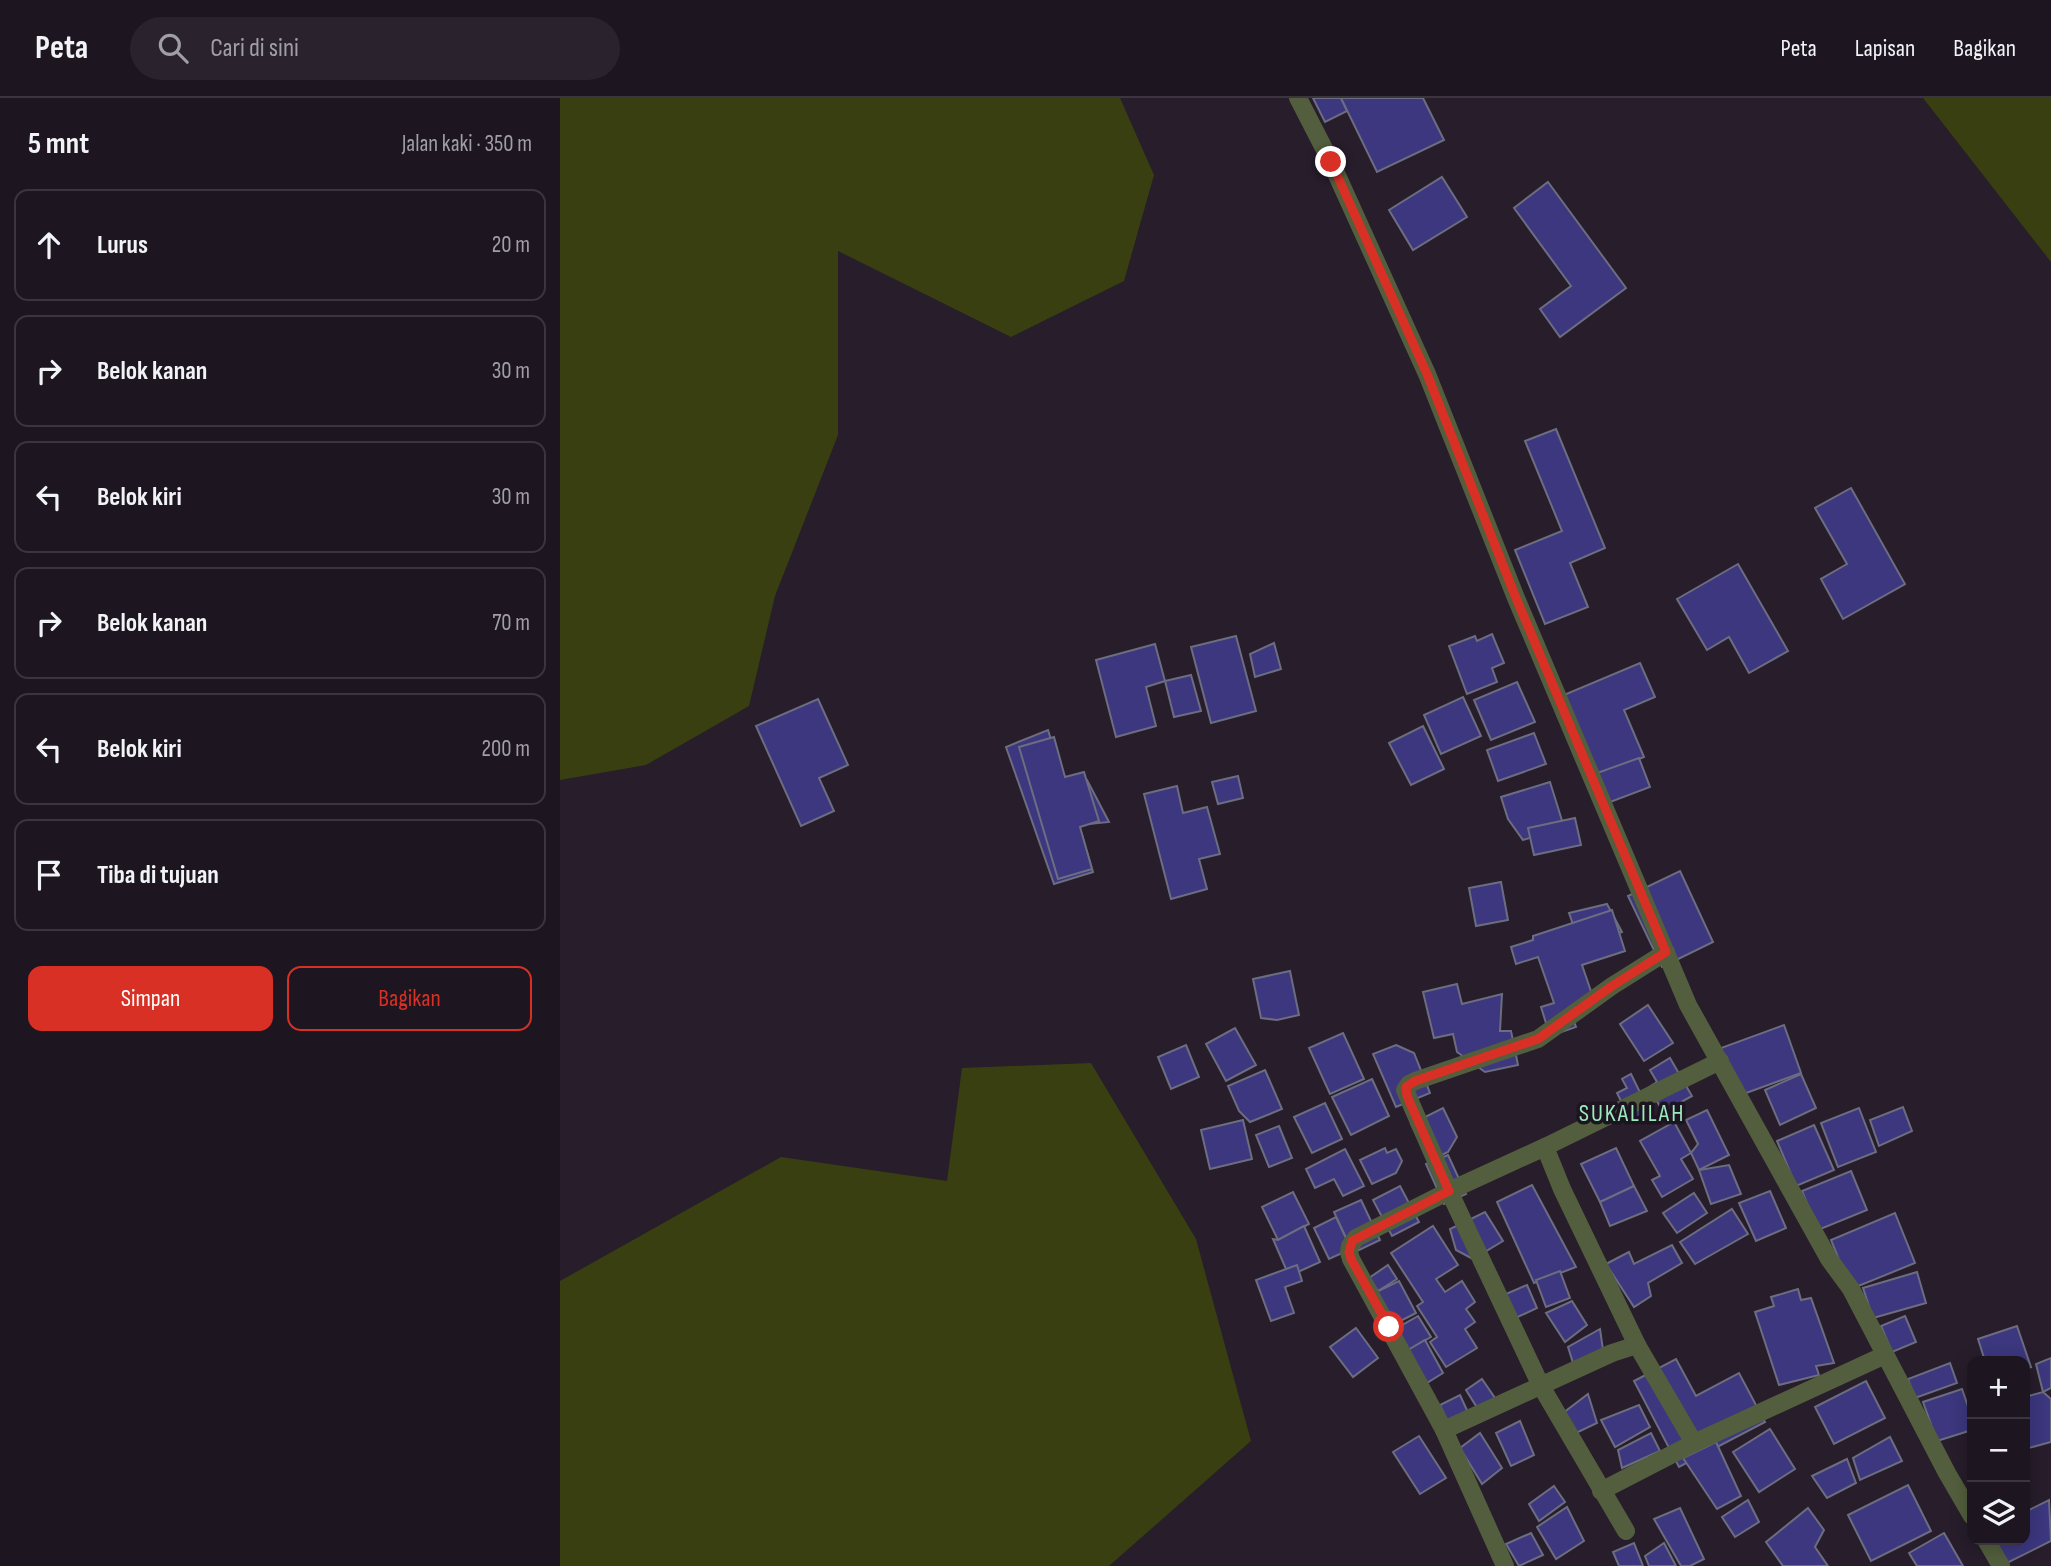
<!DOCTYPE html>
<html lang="id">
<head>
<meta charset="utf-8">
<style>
  body { margin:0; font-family:"Sofia Sans Condensed",sans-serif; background:#2a232d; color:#f1f3f6 }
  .controls { position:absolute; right:21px; bottom:21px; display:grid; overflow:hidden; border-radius:14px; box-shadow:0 4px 18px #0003 }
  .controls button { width:63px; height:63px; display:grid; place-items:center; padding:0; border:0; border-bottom:2px solid #3b353e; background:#1d1620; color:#f1f3f6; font:35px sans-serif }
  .stop { position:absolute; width:21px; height:21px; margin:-16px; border:5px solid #d93025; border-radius:50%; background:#fff }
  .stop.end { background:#d93025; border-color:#fff; box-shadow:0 2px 7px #0008 }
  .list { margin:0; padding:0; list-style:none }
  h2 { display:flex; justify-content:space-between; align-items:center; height:91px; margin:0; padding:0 28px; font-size:30px }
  h2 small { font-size:23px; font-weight:400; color:#a09fa5 }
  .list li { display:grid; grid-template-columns:46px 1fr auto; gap:21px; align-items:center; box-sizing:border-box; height:112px; margin:0 14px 14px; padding:0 14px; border:2px solid #3b353e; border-radius:14px }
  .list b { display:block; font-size:26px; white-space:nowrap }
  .list em { font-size:23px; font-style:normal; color:#a09fa5 }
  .actions { display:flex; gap:14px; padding:21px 28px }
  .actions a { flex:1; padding:16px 0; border:2px solid #d93025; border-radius:14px; text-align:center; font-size:24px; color:#d93025 }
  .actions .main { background:#d93025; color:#fff }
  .icon { flex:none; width:38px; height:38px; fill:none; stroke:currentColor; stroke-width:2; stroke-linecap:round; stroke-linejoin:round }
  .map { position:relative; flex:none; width:1491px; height:1468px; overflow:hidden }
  header { display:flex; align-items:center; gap:42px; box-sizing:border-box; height:98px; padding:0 35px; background:#1d1620; border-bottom:2px solid #3b353e }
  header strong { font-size:33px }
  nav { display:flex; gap:38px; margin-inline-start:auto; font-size:24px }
  .search { width:490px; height:63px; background:#2a232d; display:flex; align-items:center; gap:18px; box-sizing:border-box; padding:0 24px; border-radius:38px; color:#a09fa5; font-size:26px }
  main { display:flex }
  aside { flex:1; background:#1d1620 }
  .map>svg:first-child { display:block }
  .green { fill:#393f11 }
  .building { fill:#3c377e; stroke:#6c6d80; stroke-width:2 }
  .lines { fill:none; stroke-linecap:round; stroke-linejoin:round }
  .minor { stroke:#525e3d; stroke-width:18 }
  .route { stroke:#d93025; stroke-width:9 }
  .labels { text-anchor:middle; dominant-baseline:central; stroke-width:7; stroke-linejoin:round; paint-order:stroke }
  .quarter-label { font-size:24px; letter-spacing:2px; fill:#9ce9bb; stroke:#1d1421 }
</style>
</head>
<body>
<header>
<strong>Peta</strong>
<div class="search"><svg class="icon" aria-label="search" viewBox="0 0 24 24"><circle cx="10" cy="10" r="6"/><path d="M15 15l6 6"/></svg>Cari di sini</div>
<nav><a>Peta</a><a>Lapisan</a><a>Bagikan</a></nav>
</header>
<main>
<aside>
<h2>5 mnt<small>Jalan kaki · 350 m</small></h2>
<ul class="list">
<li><svg class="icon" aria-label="ahead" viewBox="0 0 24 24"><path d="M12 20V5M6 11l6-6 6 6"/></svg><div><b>Lurus</b></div><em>20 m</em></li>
<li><svg class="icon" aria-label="right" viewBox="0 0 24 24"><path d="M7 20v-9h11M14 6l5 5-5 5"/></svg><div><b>Belok kanan</b></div><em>30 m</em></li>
<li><svg class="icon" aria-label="left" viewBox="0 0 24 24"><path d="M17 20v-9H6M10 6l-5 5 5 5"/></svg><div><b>Belok kiri</b></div><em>30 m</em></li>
<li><svg class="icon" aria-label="right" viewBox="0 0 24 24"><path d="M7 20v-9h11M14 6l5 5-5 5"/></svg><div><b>Belok kanan</b></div><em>70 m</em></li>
<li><svg class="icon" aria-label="left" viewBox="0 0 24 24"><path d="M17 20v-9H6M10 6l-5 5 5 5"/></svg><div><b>Belok kiri</b></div><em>200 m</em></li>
<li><svg class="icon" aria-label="arrive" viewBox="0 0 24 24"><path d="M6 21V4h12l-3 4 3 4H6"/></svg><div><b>Tiba di tujuan</b></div></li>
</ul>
<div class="actions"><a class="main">Simpan</a><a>Bagikan</a></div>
</aside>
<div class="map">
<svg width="1491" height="1468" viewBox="0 0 1491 1468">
  <rect width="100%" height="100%" fill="#271d2b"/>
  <!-- green -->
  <g class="green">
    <polygon points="0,0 560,0 594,77 564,183 451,239 278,153 278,337 215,498 189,608 86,667 0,682"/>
    <polygon points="1363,0 1491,0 1491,164"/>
    <polygon points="531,965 636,1141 691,1343 549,1468 0,1468 0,1183 221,1059 387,1083 402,970"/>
  </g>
  <!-- building -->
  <g class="building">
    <polygon points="753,0 781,0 787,13 765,24"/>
    <polygon points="781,0 863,0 884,42 817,74"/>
    <polygon points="882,79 907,119 853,152 829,112"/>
    <polygon points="988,84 1066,190 1000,239 980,211 1011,188 954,110"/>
    <polygon points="996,331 1045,450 1010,465 1028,509 985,526 955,452 1002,433 965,343"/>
    <polygon points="1291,390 1345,486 1283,521 1261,481 1287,466 1255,410"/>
    <polygon points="1178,466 1228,553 1189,575 1169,539 1147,552 1117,501"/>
    <polygon points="932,536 944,565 932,570 937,584 907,596 889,548 915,538 917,543"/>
    <polygon points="676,538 696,613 651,625 631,549"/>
    <polygon points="714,545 721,571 695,579 690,556"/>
    <polygon points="595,546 605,583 586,589 596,628 556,639 536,562"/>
    <polygon points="1080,565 1095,599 1064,612 1084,659 1026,683 992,602"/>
    <polygon points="631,577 641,613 614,619 605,583"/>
    <polygon points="957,584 975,624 931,642 914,602"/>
    <polygon points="903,599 921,638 881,656 864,617"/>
    <polygon points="258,601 288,667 259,680 274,713 241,728 196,628"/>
    <polygon points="863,628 884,671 851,687 829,645"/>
    <polygon points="488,632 504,683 527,682 549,724 519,727 533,774 494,786 446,649"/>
    <polygon points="974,635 986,666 938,683 927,652"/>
    <polygon points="494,639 505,679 524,674 539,723 520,729 532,771 498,781 459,649"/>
    <polygon points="1079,660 1090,689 1037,709 1026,679"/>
    <polygon points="678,678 683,700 658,706 652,684"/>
    <polygon points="990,684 1004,729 963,742 948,721 941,699"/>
    <polygon points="617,688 623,715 647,709 660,756 639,761 647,791 611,801 584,696"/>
    <polygon points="1015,720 1021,747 974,757 968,730"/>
    <polygon points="1120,773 1153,844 1102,869 1068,798"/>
    <polygon points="941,784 948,822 916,828 909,790"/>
    <polygon points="1047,806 1062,834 1021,849 1009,815"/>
    <polygon points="1052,812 1065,853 1022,867 1035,905 1010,913 1016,929 990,938 981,909 994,905 978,859 956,866 951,849 973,842 973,838"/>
    <polygon points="730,873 739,917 717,922 701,920 693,881"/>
    <polygon points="897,886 902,906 942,896 940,933 951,933 958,967 925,974 897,954 893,936 874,940 863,894"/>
    <polygon points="1088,907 1113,945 1084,963 1060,926"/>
    <polygon points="1224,927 1241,975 1178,998 1161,950"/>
    <polygon points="675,930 696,967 666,983 646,946"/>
    <polygon points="783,935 804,981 770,996 749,950"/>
    <polygon points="626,947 639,979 611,991 598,959"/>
    <polygon points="836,947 854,955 870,995 836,1009 813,956"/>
    <polygon points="1110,960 1132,998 1103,1014 1089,989 1097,984 1090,972"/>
    <polygon points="705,972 722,1011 690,1024 679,1013 668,988"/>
    <polygon points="1071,976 1090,1015 1072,1025 1057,995 1067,990 1062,981"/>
    <polygon points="1241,976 1256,1010 1220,1027 1205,992"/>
    <polygon points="812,981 829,1018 791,1037 772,999"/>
    <polygon points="765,1005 782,1041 752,1055 734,1019"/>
    <polygon points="1343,1009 1352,1033 1319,1048 1310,1022"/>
    <polygon points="883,1010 897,1039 888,1054 869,1063 851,1026"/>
    <polygon points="1299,1010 1316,1054 1278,1069 1261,1025"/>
    <polygon points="1147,1012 1169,1057 1139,1072 1131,1055 1138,1046 1126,1022"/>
    <polygon points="683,1022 692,1061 650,1071 641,1032"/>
    <polygon points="1114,1024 1131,1055 1121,1061 1133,1081 1102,1099 1092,1082 1100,1078 1080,1043"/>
    <polygon points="1254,1027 1274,1072 1236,1088 1217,1043"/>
    <polygon points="719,1028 732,1060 709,1069 696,1037"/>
    <polygon points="825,1050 827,1055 836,1051 842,1063 836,1075 812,1086 800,1062"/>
    <polygon points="1056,1050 1074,1088 1040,1104 1021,1066"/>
    <polygon points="785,1051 804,1088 783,1098 774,1081 755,1090 746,1071"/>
    <polygon points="888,1057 906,1096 884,1106 866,1066"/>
    <polygon points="1169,1067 1181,1096 1151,1106 1139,1072"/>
    <polygon points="1291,1073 1307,1112 1258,1132 1242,1093"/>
    <polygon points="972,1087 1016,1169 974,1185 937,1104"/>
    <polygon points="840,1088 859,1124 832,1138 813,1102"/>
    <polygon points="1074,1088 1087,1113 1050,1128 1040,1104"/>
    <polygon points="1210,1093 1226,1130 1196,1143 1179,1105"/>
    <polygon points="733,1094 749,1126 718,1142 702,1109"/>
    <polygon points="1134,1095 1147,1115 1117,1135 1103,1115"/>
    <polygon points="801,1102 820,1142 793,1155 774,1114"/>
    <polygon points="1172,1111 1188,1136 1135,1166 1120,1144"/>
    <polygon points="925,1114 943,1143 913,1161 896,1152 890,1131"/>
    <polygon points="1335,1115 1355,1165 1291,1191 1271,1142"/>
    <polygon points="776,1119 791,1151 769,1161 754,1130"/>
    <polygon points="744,1128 760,1164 729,1178 713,1141 718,1142"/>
    <polygon points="873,1128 898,1167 876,1181 885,1194 902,1183 915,1204 906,1211 915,1224 905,1231 917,1250 886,1269 870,1244 877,1239 857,1208 863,1204 831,1155"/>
    <polygon points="1112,1147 1122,1165 1088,1185 1091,1198 1074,1209 1046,1166 1069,1154 1074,1166"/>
    <polygon points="737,1167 742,1183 725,1189 734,1215 711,1223 696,1182"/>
    <polygon points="828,1167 837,1181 818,1193 809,1180"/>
    <polygon points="1000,1173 1010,1200 986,1209 976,1182"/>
    <polygon points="1357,1174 1366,1205 1313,1220 1303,1190"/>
    <polygon points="839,1183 856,1215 829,1229 812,1196"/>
    <polygon points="967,1187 977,1210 949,1223 939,1199"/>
    <polygon points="1238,1191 1241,1202 1251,1200 1274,1265 1256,1268 1259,1277 1219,1287 1195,1214 1214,1208 1211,1199"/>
    <polygon points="1012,1203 1027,1227 1005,1244 986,1215"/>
    <polygon points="858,1218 871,1239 843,1255 832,1233"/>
    <polygon points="1345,1218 1356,1244 1332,1254 1321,1228"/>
    <polygon points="1457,1228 1471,1269 1465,1271 1465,1263 1425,1263 1418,1241"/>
    <polygon points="796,1230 818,1260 793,1279 770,1249"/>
    <polygon points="1040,1231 1043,1252 1014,1268 1008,1249"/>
    <polygon points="865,1242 883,1275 862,1288 843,1255"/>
    <polygon points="1491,1260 1491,1290 1483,1294 1476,1266"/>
    <polygon points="1116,1261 1136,1298 1179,1275 1205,1324 1119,1369 1074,1283"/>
    <polygon points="1390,1265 1397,1285 1355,1300 1348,1281"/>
    <polygon points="922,1281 935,1300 918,1311 906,1292"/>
    <polygon points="1306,1283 1325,1320 1274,1346 1255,1309"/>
    <polygon points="1402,1291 1412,1320 1412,1332 1377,1343 1363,1304"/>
    <polygon points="1483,1294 1491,1301 1491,1344 1465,1351 1465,1299"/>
    <polygon points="1028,1296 1037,1325 1014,1336 1003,1315"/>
    <polygon points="900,1297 911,1321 890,1330 880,1307"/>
    <polygon points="1079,1307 1090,1329 1055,1349 1041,1322"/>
    <polygon points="960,1323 974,1357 951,1368 936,1335"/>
    <polygon points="1210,1331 1235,1371 1199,1394 1173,1354"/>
    <polygon points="920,1335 942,1370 922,1386 900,1350"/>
    <polygon points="1091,1335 1100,1353 1062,1370 1058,1352"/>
    <polygon points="859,1338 886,1380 860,1396 833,1354"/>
    <polygon points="1330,1339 1342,1363 1300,1382 1293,1360"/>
    <polygon points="1156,1344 1181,1398 1157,1411 1123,1360"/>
    <polygon points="1287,1361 1296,1385 1267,1400 1252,1378"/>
    <polygon points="1348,1387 1371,1433 1311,1463 1288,1417"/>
    <polygon points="994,1388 1005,1404 979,1423 969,1406"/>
    <polygon points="1188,1402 1199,1424 1175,1439 1162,1419"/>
    <polygon points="1489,1402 1491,1443 1447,1465 1435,1442 1465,1442 1465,1414"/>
    <polygon points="1007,1409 1024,1443 996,1461 977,1429"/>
    <polygon points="1120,1410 1144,1461 1130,1468 1121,1468 1094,1421"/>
    <polygon points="1248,1410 1264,1432 1255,1449 1268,1468 1223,1468 1206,1444"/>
    <polygon points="971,1435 983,1457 959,1468 946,1446"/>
    <polygon points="1384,1435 1403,1468 1357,1468 1349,1455"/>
    <polygon points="1074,1445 1083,1468 1059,1468 1053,1454"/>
    <polygon points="1104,1445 1116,1468 1089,1468 1085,1458"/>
  </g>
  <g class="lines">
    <!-- minor -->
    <g class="minor">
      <polyline points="738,0 771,64 867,276 956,500 1128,907 1269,1161 1291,1191 1387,1375 1412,1418"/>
      <polyline points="884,1332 791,1161 789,1154 790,1148 796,1140 889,1093 985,1049"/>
      <polyline points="1134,1345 1325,1257"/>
      <polyline points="1041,1393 1134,1345 1077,1247"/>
      <polyline points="1066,1433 981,1288 889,1093 845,992 849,986 855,983 978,941 1052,888 1106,854"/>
      <polyline points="1426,1442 1441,1468"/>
      <polyline points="945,1468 884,1332 1052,1255 1077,1247 1002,1091 985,1049 1160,963"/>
    </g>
  </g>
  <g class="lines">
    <!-- route -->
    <polyline class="route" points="771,64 867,276 956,500 1106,854 1052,888 978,941 855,983 846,989 847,998 889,1093 792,1143 789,1154 791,1161 829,1229"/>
  </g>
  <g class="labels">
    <!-- quarter labels -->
    <g class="quarter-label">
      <text x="1072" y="1015">SUKALILAH</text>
    </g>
  </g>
</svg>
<div class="controls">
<button>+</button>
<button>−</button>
<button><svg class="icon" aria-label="layers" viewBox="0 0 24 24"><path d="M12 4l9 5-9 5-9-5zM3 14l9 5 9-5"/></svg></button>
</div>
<div class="stop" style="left:829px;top:1229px"></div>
<div class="stop end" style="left:771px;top:64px"></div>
</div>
</main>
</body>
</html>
